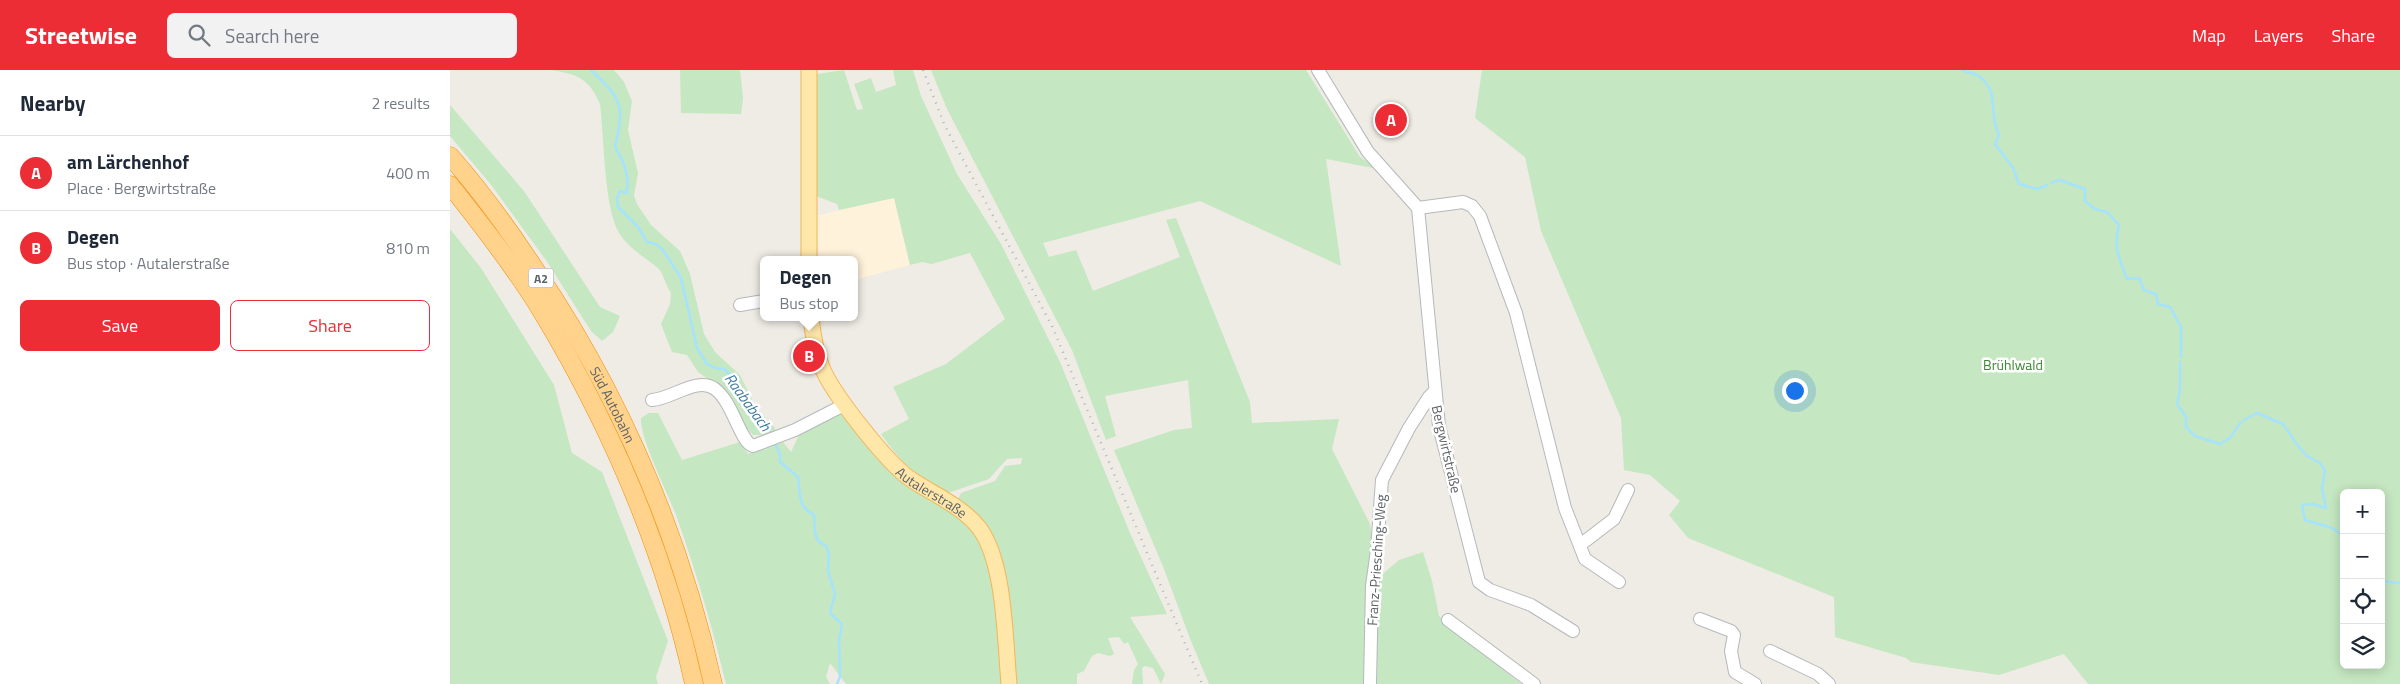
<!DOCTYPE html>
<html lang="en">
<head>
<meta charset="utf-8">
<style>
  body { margin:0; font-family:"Titillium Web",sans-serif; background:#f2f2f3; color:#1f2937 }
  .controls { position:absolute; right:15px; bottom:15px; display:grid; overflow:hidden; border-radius:8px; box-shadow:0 2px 12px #0003 }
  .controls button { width:45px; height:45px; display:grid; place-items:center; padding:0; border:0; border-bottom:1px solid #e0e1e3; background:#fff; color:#1f2937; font:25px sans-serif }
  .you { position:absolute; left:1344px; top:320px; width:18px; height:18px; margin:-12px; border:4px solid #fff; border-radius:50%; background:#1a73e8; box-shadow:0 0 0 8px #1a73e833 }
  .badge { display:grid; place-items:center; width:32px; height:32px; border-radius:50%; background:#ed2d36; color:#fff; font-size:16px; font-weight:700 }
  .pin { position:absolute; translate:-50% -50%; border:2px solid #fff; box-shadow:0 1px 5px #0006 }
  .popup { position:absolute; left:310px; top:186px; width:98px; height:65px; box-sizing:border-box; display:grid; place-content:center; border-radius:8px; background:#fff; filter:drop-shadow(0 1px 4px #0005); font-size:16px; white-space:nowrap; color:#747a83 }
  .popup b { font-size:19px; color:#1f2937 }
  .popup::after { content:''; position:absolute; left:50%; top:100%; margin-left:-10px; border:10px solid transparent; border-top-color:#fff }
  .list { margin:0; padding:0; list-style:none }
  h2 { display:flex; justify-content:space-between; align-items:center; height:65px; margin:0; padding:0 20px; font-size:21px }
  h2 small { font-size:16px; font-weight:400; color:#747a83 }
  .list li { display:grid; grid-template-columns:32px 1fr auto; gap:15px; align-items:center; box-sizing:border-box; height:75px; padding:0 20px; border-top:1px solid #e0e1e3 }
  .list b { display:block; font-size:19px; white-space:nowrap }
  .list p { margin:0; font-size:16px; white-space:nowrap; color:#747a83 }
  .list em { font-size:16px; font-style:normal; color:#747a83 }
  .actions { display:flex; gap:10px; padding:15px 20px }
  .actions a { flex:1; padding:11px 0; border:1px solid #ed2d36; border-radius:8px; text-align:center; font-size:18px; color:#ed2d36 }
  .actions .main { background:#ed2d36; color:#fff }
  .icon { flex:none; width:28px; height:28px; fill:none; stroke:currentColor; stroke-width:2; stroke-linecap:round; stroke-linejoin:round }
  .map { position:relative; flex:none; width:1950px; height:614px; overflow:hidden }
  header { display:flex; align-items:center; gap:30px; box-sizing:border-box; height:70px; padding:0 25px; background:#ed2d36; color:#fff }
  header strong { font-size:24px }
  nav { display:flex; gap:28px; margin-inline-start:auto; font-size:18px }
  .search { width:350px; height:45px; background:#f2f2f3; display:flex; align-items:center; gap:12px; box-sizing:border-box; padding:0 18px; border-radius:8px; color:#747a83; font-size:19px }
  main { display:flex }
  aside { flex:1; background:#fff }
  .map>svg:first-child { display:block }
  .commercial { fill:#fef2da }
  .green { fill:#c5e7c1; fill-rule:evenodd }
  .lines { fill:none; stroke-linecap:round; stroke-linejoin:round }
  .stream { stroke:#a5e3ff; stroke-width:2.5 }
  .minor-casing { stroke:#b5b8bc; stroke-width:14 }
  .major-casing { stroke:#f4b559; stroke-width:17 }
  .highway-casing { stroke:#f48a00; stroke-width:19 }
  .minor { stroke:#fff; stroke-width:12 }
  .major { stroke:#ffe7aa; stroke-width:15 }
  .highway { stroke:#ffd38c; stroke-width:18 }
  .rail { stroke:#b3b4b5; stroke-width:2.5; stroke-dasharray:1 6; stroke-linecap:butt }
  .labels { text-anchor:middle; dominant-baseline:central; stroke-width:5; stroke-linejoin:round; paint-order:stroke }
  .shield { fill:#fff; stroke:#8d9093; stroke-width:1 }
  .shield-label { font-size:12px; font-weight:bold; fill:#5c6165 }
  .park-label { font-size:14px; fill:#3a8633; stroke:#fff }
  .street-label { font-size:14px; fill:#5c6165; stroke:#fff }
  .water-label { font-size:15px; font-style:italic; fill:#3a79a2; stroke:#fff }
</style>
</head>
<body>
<header>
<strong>Streetwise</strong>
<div class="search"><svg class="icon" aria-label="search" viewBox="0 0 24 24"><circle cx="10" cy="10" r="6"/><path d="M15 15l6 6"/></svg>Search here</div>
<nav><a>Map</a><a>Layers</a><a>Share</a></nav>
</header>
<main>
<aside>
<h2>Nearby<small>2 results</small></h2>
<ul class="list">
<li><span class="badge">A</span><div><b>am Lärchenhof</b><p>Place · Bergwirtstraße</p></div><em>400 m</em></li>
<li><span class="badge">B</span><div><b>Degen</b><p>Bus stop · Autalerstraße</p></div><em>810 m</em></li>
</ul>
<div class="actions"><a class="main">Save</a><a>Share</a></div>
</aside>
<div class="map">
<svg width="1950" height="614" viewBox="0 0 1950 614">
  <rect width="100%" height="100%" fill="#efece5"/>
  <!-- commercial -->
  <polygon class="commercial" points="444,127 460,195 404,210 404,190 369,190 366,146"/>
  <!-- green -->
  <g class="green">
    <path d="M102 0H164L174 12 182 31 178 60 188 103 184 126 187 134 201 155 230 181 240 204 254 264 265 282 290 305 306 338 325 358V362L315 365H303L292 354 278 323 248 302 237 285 222 282 211 254 220 234 221 223C216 216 214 205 209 199 195 187 179 179 169 163 154 138 154 66 150 34 139 8 128 5 102 0Z"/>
    <polygon points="230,0 290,0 293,28 291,44 231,43"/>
    <path d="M394 0 407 40 413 39 404 14 421 8 426 22 446 15 443 0H463L471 26 507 104 551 174 610 292 680 463 717 544 680 547 715 604 711 614 703 598 695 596 692 598 693 614H682L684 600 688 594 678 572 674 574 669 567 658 568 664 584 660 586 648 583 642 586 634 601 627 604V614H565C561 570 563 496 539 459 531 447 519 439 507 431L511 423 545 411 555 396 571 394 572 388 557 389 539 409 495 424C466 406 451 392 431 364L459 349 443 317 496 294 555 249 520 183 482 194 472 192 460 195 444 128 389 140 387 134 366 126 367 4Z"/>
    <polygon points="481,0 856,0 910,87 928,99 876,89 891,196 750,131 593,173 599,187 626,180 643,221 730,187 716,150 726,148 800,332 802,353 889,349 882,379 920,454 928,508 949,490 973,482 982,511 989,546 1007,563 1071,614 759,614 741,571 714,499 664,380 724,360 742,358 738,310 655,326 666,366 656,370 622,280 497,39"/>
    <path d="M1032 0H1950V614H1638L1614 584 1549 605 1461 592 1456 588 1385 567 1384 527 1238 468 1219 445 1230 431 1200 405 1174 400 1171 348 1091 161 1075 87 1025 48ZM1894 423H1931V595H1894Z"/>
    <polygon points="0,35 74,121 150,237 170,246 163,262 152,271 141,261 98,193 42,116 0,66"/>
    <polygon points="0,159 31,198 104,315 122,383 152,402 218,571 206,607 208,614 0,614"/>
    <path d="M395 341 511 448 530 470 544 513 553 614H396L380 593 376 607 380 614H276C262 556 246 501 226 445 217 421 190 369 191 348L199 343H208L232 390 290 372 298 384 333 372 341 382 350 363Z"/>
  </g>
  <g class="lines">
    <!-- stream -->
    <g class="stream">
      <path d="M141 0C172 30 175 34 165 77 175 93 179 104 177 123L170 121 167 129 168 137 188 157 197 172 206 174 213 180 231 208 247 278 257 294 265 298 274 299 281 306 302 340 315 351 322 366"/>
      <path d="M1512 0C1517 3 1525 3 1530 7 1550 22 1538 44 1549 65L1545 74 1563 98 1569 114 1587 119 1597 115"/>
      <path d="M1601 113 1609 110 1635 119V131L1645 139 1657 142 1669 155C1663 178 1669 188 1677 209L1689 208 1694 220 1706 224 1708 234 1720 237 1731 257V287"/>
      <path d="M1730 292C1729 307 1732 320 1727 334L1736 347V357L1745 366 1770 374 1780 368 1791 352"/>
      <polyline points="1794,350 1807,343 1833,354 1848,376 1857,386 1870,393 1875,401 1872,419 1876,438 1863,434 1852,435 1855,450 1882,458 1894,466"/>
      <path d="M325 373 330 384V392L348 407C350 423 348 438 364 445L365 463 368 471 376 476 379 484 378 501 385 524 380 543 392 554 389 570 390 607 387 614"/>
      <polyline points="1931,489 1933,491 1931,509"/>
      <polyline points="1931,511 1950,513"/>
    </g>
    <!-- minor casing -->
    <g class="minor-casing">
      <g id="minor">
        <polyline points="868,0 918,82 968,138 989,356 1029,512 1040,520 1081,535 1123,561"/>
        <polyline points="968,138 1013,132 1022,136 1030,146 1066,243 1115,438 1135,489 1169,512"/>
        <polyline points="290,235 314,231"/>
        <path d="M202 330C222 329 247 306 265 319 283 332 290 372 303 376L345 360 394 335"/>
        <polyline points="1130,475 1164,449 1178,420"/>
        <polyline points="1250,549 1281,561 1284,565 1281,581 1285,602 1305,614"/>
        <polyline points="998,550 1084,614"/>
        <polyline points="1320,581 1368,604 1379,614"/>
        <polyline points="920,614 922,516 927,480 932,410 959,358 979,327 984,322"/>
      </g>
    </g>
    <!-- major casing -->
    <g class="major-casing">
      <g id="major">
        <polyline points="359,0 359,190"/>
        <path id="s1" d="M361 247C363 266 366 285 374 302 387 329 436 391 459 408 482 424 513 436 530 459 555 494 555 570 559 614"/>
      </g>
    </g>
    <!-- highway casing -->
    <g class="highway-casing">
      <g id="highway">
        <path id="s2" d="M0 86C31 121 59 160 84 198 170 325 230 465 263 614"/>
        <path d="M0 115C32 155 64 196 91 240 161 356 215 482 244 614"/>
      </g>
    </g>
    <!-- minor -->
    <use href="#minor" class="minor"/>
    <!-- major -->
    <use href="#major" class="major"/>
    <!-- highway -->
    <use href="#highway" class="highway"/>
    <!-- rail -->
    <polyline class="rail" points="473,0 495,56 602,256 752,614"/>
  </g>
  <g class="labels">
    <!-- shield labels -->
    <rect class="shield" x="78.5" y="198.5" width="25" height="19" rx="4"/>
    <g class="shield-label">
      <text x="91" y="208">A2</text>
    </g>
    <!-- park labels -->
    <g class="park-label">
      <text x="1563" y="294">Brühlwald</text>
    </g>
    <!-- street labels -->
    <g class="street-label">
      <text stroke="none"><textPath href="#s2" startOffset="298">Süd Autobahn</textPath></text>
      <text transform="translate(997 379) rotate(77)">Bergwirtstraße</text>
      <text stroke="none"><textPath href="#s1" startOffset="220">Autalerstraße</textPath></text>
      <text transform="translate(926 490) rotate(-86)">Franz-Priesching-Weg</text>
    </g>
    <!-- water labels -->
    <g class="water-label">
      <text transform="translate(298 332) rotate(54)">Raababach</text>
    </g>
  </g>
</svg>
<div class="controls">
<button>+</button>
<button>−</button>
<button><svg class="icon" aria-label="locate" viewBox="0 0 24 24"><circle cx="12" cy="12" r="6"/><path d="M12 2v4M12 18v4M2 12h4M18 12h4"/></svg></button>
<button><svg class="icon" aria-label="layers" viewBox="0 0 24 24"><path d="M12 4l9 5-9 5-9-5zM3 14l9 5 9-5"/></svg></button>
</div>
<div class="you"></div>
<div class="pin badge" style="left:941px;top:50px">A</div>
<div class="pin badge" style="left:359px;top:286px">B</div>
<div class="popup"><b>Degen</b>Bus stop</div>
</div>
</main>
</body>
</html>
